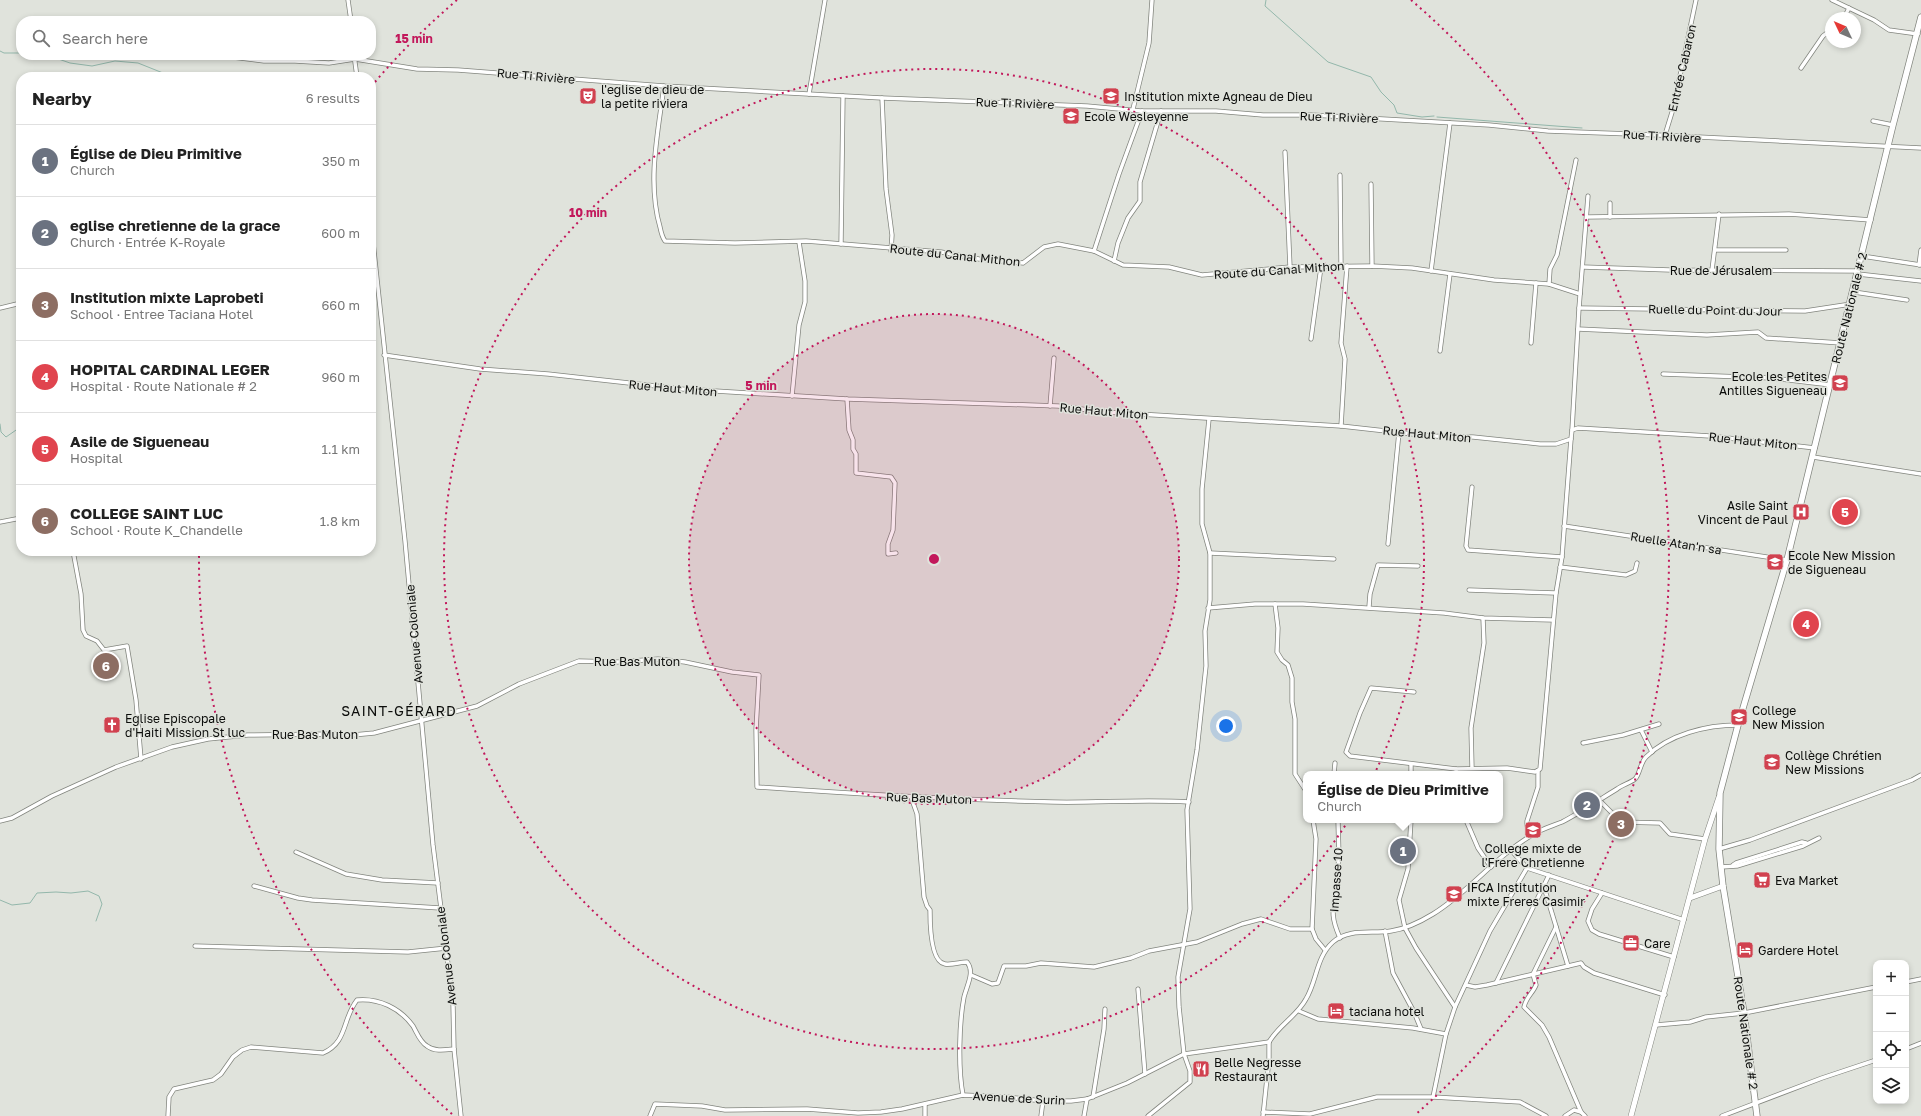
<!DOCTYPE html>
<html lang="en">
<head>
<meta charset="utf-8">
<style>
  body { margin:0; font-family:"Golos Text",sans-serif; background:#f2f2f2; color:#222 }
  .controls { position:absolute; right:12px; bottom:12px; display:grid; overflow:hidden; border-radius:8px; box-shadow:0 2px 6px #0003 }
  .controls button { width:36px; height:36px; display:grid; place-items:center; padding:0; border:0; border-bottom:1px solid #e0e0e0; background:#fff; color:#222; font:20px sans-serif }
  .compass { position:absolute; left:1825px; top:12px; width:36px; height:36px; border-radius:50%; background:#fff; box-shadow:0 2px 6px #0003; rotate:314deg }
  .you { position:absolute; left:1226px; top:726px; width:14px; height:14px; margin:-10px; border:3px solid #fff; border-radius:50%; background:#1a73e8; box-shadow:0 0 0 6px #1a73e833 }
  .badge { display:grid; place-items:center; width:26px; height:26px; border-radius:50%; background:#d93025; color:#fff; font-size:13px; font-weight:700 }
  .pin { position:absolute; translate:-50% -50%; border:2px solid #fff; box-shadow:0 1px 4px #0006 }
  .popup { position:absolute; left:1303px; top:771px; width:200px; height:52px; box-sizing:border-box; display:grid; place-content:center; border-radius:8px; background:#fff; filter:drop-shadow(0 1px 3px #0005); font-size:13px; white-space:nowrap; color:#767676 }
  .popup b { font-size:15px; color:#222 }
  .popup::after { content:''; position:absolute; left:50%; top:100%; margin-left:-8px; border:8px solid transparent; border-top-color:#fff }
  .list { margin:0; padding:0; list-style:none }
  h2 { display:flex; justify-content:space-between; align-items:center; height:52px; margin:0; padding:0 16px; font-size:17px }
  h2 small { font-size:13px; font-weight:400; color:#767676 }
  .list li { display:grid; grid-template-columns:26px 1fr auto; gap:12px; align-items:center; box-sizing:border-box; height:72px; padding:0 16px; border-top:1px solid #e0e0e0 }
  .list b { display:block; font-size:15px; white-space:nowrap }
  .list p { margin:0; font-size:13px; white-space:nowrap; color:#767676 }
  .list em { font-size:13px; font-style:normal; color:#767676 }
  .icon { flex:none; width:22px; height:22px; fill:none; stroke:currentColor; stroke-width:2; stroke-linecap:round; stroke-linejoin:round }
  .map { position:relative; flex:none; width:1921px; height:1116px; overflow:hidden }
  .search { position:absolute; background:#fff; box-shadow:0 2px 6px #0003; left:16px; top:16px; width:360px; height:44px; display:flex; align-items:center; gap:10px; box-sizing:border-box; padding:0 14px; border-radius:16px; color:#767676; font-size:15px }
  .panel { position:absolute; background:#fff; box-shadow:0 2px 6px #0003; left:16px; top:72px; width:360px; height:484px; border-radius:16px }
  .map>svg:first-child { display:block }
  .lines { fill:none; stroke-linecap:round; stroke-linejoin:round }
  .stream { stroke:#93b7ab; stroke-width:1 }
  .street-casing { stroke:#82857e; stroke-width:5 }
  .secondary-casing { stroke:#82857e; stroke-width:6 }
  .primary-casing { stroke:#82857e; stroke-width:7 }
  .street { stroke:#fff; stroke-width:3.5 }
  .secondary { stroke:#fff; stroke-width:5 }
  .primary { stroke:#fff; stroke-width:5.5 }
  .ring { fill:none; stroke:#c2185b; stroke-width:2; stroke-dasharray:2 4 }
  .labels { text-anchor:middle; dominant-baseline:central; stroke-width:3; stroke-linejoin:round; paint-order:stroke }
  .street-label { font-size:12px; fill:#0c0d0b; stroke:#e0e3dc }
  .poi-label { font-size:12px; fill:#0c0d0b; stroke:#e0e3dc; text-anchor:start }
  .quarter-label { font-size:14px; letter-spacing:1px; fill:#0c0d0b; stroke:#e0e3dc }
  .centre { fill:#c2185b; stroke:#e0e3dc; stroke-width:2 }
  .ring-label { font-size:12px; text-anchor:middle; font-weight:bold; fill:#c2185b; stroke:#e0e3dc; stroke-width:3; stroke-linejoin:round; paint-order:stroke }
</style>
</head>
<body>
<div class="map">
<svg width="1921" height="1116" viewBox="0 0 1921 1116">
  <rect width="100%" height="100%" fill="#e0e3dc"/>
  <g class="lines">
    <!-- stream -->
    <g class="stream">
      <polyline points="1266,0 1265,6 1328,62 1371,77 1381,92 1394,105 1397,113 1422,117 1434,116"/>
      <polyline points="0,51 4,53 21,53"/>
      <polyline points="47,55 70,63 92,66 115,61 138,63 173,77"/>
      <polyline points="1437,117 1582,128"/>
      <polyline points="0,424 1,432 6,437 19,428 21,417"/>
      <polyline points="0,900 12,905 30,903 37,893 56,892 71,893 88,891 99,896 102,904 96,921"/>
    </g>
    <!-- street casing -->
    <g class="street-casing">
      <g id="street">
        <polyline points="348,0 351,21"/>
        <polyline points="1832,0 1874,20 1889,30 1918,34"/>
        <polyline points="1844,18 1849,8"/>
        <polyline points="151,55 159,57 214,55"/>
        <polyline points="216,55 264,61 295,61 329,63 355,59 417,69 458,70 664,86 882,98 1087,106 1141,111 1216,111 1263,115 1312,115 1489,125 1548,131 1658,135 1921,148"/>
        <polyline points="354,55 357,77"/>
        <polyline points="1801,68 1823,36 1831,30"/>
        <path d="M664 86C658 132 647 182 660 227 661 232 662 237 665 241L735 243 806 241 941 252 979 259 1023 263 1044 247 1058 244 1094 251 1123 265 1169 267 1202 275 1290 267 1372 266 1412 268 1494 280 1549 284 1580 294"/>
        <polyline points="809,94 825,0"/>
        <polyline points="882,98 886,189 892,235 891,251"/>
        <polyline points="1133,109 1149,43 1152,0"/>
        <polyline points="1873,121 1893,125"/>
        <polyline points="1665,135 1673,109 1696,0"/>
        <polyline points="1285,152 1290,267"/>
        <polyline points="1340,175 1341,266"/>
        <polyline points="1371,184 1372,266"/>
        <polyline points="1610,203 1610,217"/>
        <polyline points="1587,217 1789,214 1871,220"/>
        <polyline points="371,223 405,541 433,845 453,1004 454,1049 461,1116"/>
        <polyline points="841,244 843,96"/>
        <polyline points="1715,250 1786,250"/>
        <polyline points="1094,251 1119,174 1142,111"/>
        <polyline points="1862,256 1921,265"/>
        <polyline points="1114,261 1118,243 1128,218 1140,201 1140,182 1161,111"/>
        <polyline points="1919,265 1921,250"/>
        <polyline points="1583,267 1670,270 1858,271"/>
        <polyline points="1712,270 1719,214"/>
        <polyline points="1431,271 1450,123"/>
        <polyline points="1858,274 1921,281"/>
        <polyline points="1549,284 1550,269 1557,255 1576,160"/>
        <polyline points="1854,292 1907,300"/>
        <polyline points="0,308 21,303"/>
        <polyline points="1579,308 1805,311 1851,304"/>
        <polyline points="1578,329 1707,335 1758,332 1766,338 1841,343"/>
        <polyline points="1311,339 1321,267"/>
        <polyline points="1531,343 1536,283"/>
        <polyline points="1440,351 1450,274"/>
        <polyline points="384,355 480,369 548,374 683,389 847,399 1058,406 1105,412 1341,426 1431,436 1473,437 1540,444 1556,444 1571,439 1572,430 1578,428 1710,436 1815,448"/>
        <polyline points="1663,374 1771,378 1831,385"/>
        <polyline points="792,396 799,325 805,302 805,281 799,242"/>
        <polyline points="847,399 849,430 853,440 853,449 856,454 856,473 891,477 895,483 893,530 888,544 888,554 896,553"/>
        <polyline points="1050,406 1054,358"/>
        <polyline points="1341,426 1345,359 1341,343 1347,266"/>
        <polyline points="1572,430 1579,308 1588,196"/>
        <polyline points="1813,457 1921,474"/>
        <polyline points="1472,487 1466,546 1468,550 1562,557"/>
        <polyline points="0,522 21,518"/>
        <polyline points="1564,526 1787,560"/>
        <polyline points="1388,544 1399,432"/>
        <polyline points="73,551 81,594 83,630 86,636 97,641 104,650 127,646 136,700 141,759"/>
        <polyline points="1210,553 1334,559"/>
        <polyline points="1560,567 1626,575 1635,571 1637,563"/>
        <polyline points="1469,590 1556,593"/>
        <polyline points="1275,604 1278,628 1277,652 1282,660 1288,665 1292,678 1292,702 1295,719 1295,774 1306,791"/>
        <polyline points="1369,607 1370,594 1378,565 1418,566"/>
        <polyline points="1208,608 1255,604 1303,604 1444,613 1483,618 1553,620"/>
        <polyline points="1414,692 1371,688 1360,713 1346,752 1350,756 1456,769 1456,774"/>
        <polyline points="1641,730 1652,752"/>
        <polyline points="1583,743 1623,735 1659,724"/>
        <polyline points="1472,768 1471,728 1484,643 1483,618"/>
        <polyline points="1456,769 1507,768 1535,772 1540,769 1556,593 1562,557 1571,439"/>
        <polyline points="1334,774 1335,763"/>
        <polyline points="1411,774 1411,764"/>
        <path d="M911 797 917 814 924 897 927 906 930 910C930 921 930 962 945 964 952 965 961 962 967 962 975 972 967 985 964 997 959 1023 958 1069 963 1095"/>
        <polyline points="1599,800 1621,822 1660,823 1670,834 1705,839"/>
        <polyline points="1313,820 1316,839 1312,929 1316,939 1325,950"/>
        <path d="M1338 820C1339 839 1339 859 1338 878 1336 906 1327 909 1340 938"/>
        <polyline points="1411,820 1408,869 1399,900 1405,928 1416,948 1455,1007"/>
        <polyline points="1466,820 1478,848 1491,867"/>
        <path d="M0 821 12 818 52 796 116 767 172 747 208 739 248 735 332 734 353 735 374 733 477 706 519 684 579 661 618 662 658 659 685 662 732 672 759 675 756 730 757 787C855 794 954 800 1053 802 1098 803 1143 799 1189 802"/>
        <polyline points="1533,835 1527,826 1527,821 1538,787 1538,771"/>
        <polyline points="1719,849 1750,840 1912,780 1921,775"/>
        <polyline points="1511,850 1527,868 1684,920"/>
        <polyline points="296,852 346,874 382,880 438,883"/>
        <polyline points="1733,865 1736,863 1802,842 1806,843"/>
        <polyline points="1721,867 1737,866 1803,846 1819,838"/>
        <polyline points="254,886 298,898 312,900 440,908"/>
        <polyline points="1544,887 1568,966"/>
        <polyline points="1602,893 1592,909 1588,921 1592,930 1599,934 1674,957"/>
        <path d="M1556 927 1533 974 1536 985C1533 993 1526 997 1524 1007L1542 1025 1549 1037 1581 1112 1585 1116"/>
        <polyline points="1385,931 1393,973 1414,1012 1421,1029"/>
        <polyline points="195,946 408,952 447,948"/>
        <polyline points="971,975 992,984 998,983 1004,966 1026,966 1041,963 1094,967 1131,958 1149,951 1197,942 1242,924 1261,919 1290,929 1312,929"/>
        <polyline points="1906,982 1921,979"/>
        <polyline points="1496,983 1549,875"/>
        <polyline points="1466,985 1475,987 1487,985 1581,963 1584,967 1594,973 1665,995"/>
        <polyline points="1138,989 1145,1074"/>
        <polyline points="1299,1011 1318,1019 1413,1028 1446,1034"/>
        <polyline points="1656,1025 1690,1022 1706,1017 1744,1013 1876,987"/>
        <path d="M1269 1042C1279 1025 1297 1016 1306 999 1317 981 1316 957 1333 942 1349 928 1371 934 1391 931 1405 929 1420 922 1433 914 1469 892 1495 857 1532 835 1541 829 1552 826 1562 822 1581 812 1599 800 1617 789 1622 785 1630 783 1635 779 1640 774 1640 763 1646 757 1669 734 1707 725 1738 725"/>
        <polyline points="1906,1049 1921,1043"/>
        <polyline points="1093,1097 1104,1029 1105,1009"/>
        <polyline points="1433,1097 1446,1034 1455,1007 1490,931 1527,868"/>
        <polyline points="925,1105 925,1116"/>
        <polyline points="1263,1112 1310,1114 1377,1097 1433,1097 1520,1102 1546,1116"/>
        <path d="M168 1116 169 1097 174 1089 213 1080 221 1074 233 1057 242 1050 251 1047 323 1053C348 1042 342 1019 357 1000 379 998 400 1008 413 1026 417 1033 420 1042 427 1046 435 1052 445 1050 454 1049"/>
        <polyline points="650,1116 655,1104 702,1106 725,1110 807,1109 858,1113 881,1112 902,1109 963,1095 1007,1097 1043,1101 1071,1101 1087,1099 1127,1083 1184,1054 1269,1042"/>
        <polyline points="1041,1116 1043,1101"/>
        <polyline points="1084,1116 1087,1099"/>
        <polyline points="1148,1116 1190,1082 1190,1071 1184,1054 1179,1007 1178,977 1190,909 1187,810 1197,750 1206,666 1205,631 1210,600 1210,553 1202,524 1202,489 1209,419"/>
        <polyline points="1263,1116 1269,1059 1269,1042"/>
        <polyline points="1565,1116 1574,1110 1581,1112"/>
        <polyline points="1722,1116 1822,1078 1876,1060"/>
      </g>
    </g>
    <!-- secondary casing -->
    <g class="secondary-casing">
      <g id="secondary">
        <polyline points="1690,898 1723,886"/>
        <polyline points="1631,1116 1705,839 1719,797"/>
      </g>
    </g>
    <!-- primary casing -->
    <g class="primary-casing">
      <polyline id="primary" points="1757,1116 1744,1013 1723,886 1719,849 1720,793 1738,725 1787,560 1893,125 1921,17"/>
    </g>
    <!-- street -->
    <use href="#street" class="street"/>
    <!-- secondary -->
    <use href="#secondary" class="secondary"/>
    <!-- primary -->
    <use href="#primary" class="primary"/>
  </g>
  <!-- distance rings -->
  <circle cx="934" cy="559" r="245" fill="#c2185b" fill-opacity=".12"/>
  <g class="ring">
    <circle cx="934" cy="559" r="245"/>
    <circle cx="934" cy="559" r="490"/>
    <path d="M452 1114A735 735 0 0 1 199 553M375 82A735 735 0 0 1 457 0M1411 0A735 735 0 0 1 1416 1114"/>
  </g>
  <!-- icons -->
  <defs>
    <g id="theatre-square" transform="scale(0.9)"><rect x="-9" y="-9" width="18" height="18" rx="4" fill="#d1414f" stroke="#e0e3dc"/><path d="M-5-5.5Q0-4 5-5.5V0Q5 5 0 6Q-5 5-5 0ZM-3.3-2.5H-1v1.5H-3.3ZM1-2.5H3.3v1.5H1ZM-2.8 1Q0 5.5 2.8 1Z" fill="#fff"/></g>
    <g id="school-square" transform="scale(0.9)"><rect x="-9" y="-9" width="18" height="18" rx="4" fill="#d1414f" stroke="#e0e3dc"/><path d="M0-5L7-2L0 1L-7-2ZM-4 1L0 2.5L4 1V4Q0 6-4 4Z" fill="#fff"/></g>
    <g id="hospital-square" transform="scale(0.9)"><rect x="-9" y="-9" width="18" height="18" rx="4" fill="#d1414f" stroke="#e0e3dc"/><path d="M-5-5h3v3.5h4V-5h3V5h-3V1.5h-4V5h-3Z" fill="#fff"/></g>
    <g id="church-square" transform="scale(0.9)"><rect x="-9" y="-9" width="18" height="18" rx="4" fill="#d1414f" stroke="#e0e3dc"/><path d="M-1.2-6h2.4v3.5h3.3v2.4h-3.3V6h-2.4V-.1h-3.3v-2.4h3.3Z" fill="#fff"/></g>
    <g id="supermarket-square" transform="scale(0.9)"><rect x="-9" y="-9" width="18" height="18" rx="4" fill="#d1414f" stroke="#e0e3dc"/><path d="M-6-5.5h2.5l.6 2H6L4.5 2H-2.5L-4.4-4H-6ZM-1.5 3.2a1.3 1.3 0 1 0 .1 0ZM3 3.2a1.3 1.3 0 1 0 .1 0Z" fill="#fff"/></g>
    <g id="office-square" transform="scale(0.9)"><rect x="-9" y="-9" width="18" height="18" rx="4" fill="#d1414f" stroke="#e0e3dc"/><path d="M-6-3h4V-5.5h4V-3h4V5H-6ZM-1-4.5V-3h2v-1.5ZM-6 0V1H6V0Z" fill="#fff"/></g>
    <g id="hotel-square" transform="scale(0.9)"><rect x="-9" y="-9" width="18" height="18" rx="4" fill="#d1414f" stroke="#e0e3dc"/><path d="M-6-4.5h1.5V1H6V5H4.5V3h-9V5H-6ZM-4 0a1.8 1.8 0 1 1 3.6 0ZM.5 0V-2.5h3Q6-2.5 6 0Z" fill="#fff"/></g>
    <g id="restaurant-square" transform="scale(0.9)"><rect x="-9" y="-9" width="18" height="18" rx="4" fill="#d1414f" stroke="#e0e3dc"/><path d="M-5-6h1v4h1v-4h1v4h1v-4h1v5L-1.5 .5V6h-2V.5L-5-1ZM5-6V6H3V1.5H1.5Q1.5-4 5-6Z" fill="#fff"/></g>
  </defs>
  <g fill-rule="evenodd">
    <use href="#theatre-square" x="588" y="96"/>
    <use href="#school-square" x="1111" y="96"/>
    <use href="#school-square" x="1071" y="116"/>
    <use href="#school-square" x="1840" y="383"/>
    <use href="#hospital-square" x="1801" y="512"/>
    <use href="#school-square" x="1775" y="562"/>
    <use href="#school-square" x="1739" y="717"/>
    <use href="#church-square" x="112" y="725"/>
    <use href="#school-square" x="1772" y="762"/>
    <use href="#school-square" x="1533" y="830"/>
    <use href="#supermarket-square" x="1762" y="880"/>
    <use href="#school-square" x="1454" y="894"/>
    <use href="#office-square" x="1631" y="943"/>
    <use href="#hotel-square" x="1745" y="950"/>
    <use href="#hotel-square" x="1336" y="1011"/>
    <use href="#restaurant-square" x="1201" y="1069"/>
  </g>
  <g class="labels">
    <!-- street labels -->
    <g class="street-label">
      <text transform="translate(1682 68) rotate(-77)">Entrée Cabaron</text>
      <text transform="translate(536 76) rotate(5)">Rue Ti Rivière</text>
      <text transform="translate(1015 103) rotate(2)">Rue Ti Rivière</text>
      <text transform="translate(1339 117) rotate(2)">Rue Ti Rivière</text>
      <text transform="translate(1662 136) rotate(3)">Rue Ti Rivière</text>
      <text transform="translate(955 255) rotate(6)">Route du Canal Mithon</text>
      <text transform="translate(1279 270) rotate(-4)">Route du Canal Mithon</text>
      <text x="1721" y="270">Rue de Jérusalem</text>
      <text transform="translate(1849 308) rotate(-76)">Route Nationale # 2</text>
      <text transform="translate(1715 310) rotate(1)">Ruelle du Point du Jour</text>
      <text transform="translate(673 388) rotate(5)">Rue Haut Miton</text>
      <text transform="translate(1104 411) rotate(5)">Rue Haut Miton</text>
      <text transform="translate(1427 434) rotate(5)">Rue Haut Miton</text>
      <text transform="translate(1753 441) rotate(6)">Rue Haut Miton</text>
      <text transform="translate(1676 543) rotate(9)">Ruelle Atan'n sa</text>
      <text transform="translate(414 634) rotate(-95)">Avenue Coloniale</text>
      <text x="637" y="661">Rue Bas Muton</text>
      <text x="315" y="734">Rue Bas Muton</text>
      <text transform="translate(929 798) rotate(2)">Rue Bas Muton</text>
      <text transform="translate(1336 880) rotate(-86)">Impasse 10</text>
      <text transform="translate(446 956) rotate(-97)">Avenue Coloniale</text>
      <text transform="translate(1746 1033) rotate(82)">Route Nationale # 2</text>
      <text transform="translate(1019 1098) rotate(3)">Avenue de Surin</text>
    </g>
    <!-- poi labels -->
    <g class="poi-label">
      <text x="601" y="89">l'eglise de dieu de<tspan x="601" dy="14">la petite riviera</tspan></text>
      <text x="1124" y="96">Institution mixte Agneau de Dieu</text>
      <text x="1084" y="116">Ecole Wesleyenne</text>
      <text x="1827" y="376" text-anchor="end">Ecole les Petites<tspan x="1827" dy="14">Antilles Sigueneau</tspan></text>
      <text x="1788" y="505" text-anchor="end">Asile Saint<tspan x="1788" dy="14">Vincent de Paul</tspan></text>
      <text x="1788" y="555">Ecole New Mission<tspan x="1788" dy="14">de Sigueneau</tspan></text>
      <text x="1752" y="710">College<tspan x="1752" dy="14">New Mission</tspan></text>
      <text x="125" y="718">Eglise Episcopale<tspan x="125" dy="14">d'Haiti Mission St luc</tspan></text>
      <text x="1785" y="755">Collège Chrétien<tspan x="1785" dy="14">New Missions</tspan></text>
      <text x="1533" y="848" text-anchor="middle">College mixte de<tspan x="1533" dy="14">l'Frere Chretienne</tspan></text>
      <text x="1775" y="880">Eva Market</text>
      <text x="1467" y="887">IFCA Institution<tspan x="1467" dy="14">mixte Freres Casimir</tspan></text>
      <text x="1644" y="943">Care</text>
      <text x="1758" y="950">Gardere Hotel</text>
      <text x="1349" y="1011">taciana hotel</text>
      <text x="1214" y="1062">Belle Negresse<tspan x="1214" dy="14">Restaurant</tspan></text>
    </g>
    <!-- quarter labels -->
    <g class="quarter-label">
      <text x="399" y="710">SAINT-GÉRARD</text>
    </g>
  </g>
  <circle cx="934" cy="559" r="6" class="centre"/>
  <g class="ring-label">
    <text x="414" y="43">15 min</text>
    <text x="588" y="217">10 min</text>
    <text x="761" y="390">5 min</text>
  </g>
</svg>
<div class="controls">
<button>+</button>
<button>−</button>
<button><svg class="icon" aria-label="locate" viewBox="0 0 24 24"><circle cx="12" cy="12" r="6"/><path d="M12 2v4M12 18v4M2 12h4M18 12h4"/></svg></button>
<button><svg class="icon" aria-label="layers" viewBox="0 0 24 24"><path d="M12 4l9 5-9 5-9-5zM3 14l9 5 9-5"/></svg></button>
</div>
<svg class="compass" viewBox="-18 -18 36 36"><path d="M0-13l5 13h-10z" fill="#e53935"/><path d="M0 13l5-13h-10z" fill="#767676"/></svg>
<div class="you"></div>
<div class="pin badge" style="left:1403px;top:851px;background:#6b7280">1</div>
<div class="popup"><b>Église de Dieu Primitive</b>Church</div>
<div class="pin badge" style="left:1587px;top:805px;background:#6b7280">2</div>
<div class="pin badge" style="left:1621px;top:824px;background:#8d6e63">3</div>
<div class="pin badge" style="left:1806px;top:624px;background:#e0444e">4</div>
<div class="pin badge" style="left:1845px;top:512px;background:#e0444e">5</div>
<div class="pin badge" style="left:106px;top:666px;background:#8d6e63">6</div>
<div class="search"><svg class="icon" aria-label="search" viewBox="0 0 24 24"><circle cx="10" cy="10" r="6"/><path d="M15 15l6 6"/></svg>Search here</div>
<section class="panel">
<h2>Nearby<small>6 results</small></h2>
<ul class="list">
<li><span class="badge" style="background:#6b7280">1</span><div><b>Église de Dieu Primitive</b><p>Church</p></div><em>350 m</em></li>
<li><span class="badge" style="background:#6b7280">2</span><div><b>eglise chretienne de la grace</b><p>Church · Entrée K-Royale</p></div><em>600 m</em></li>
<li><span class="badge" style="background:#8d6e63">3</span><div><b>Institution mixte Laprobeti</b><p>School · Entree Taciana Hotel</p></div><em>660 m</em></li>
<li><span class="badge" style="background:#e0444e">4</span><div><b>HOPITAL CARDINAL LEGER</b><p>Hospital · Route Nationale # 2</p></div><em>960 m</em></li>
<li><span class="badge" style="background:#e0444e">5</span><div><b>Asile de Sigueneau</b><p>Hospital</p></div><em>1.1 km</em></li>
<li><span class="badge" style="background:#8d6e63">6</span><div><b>COLLEGE SAINT LUC</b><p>School · Route K_Chandelle</p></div><em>1.8 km</em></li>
</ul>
</section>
</div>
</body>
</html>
